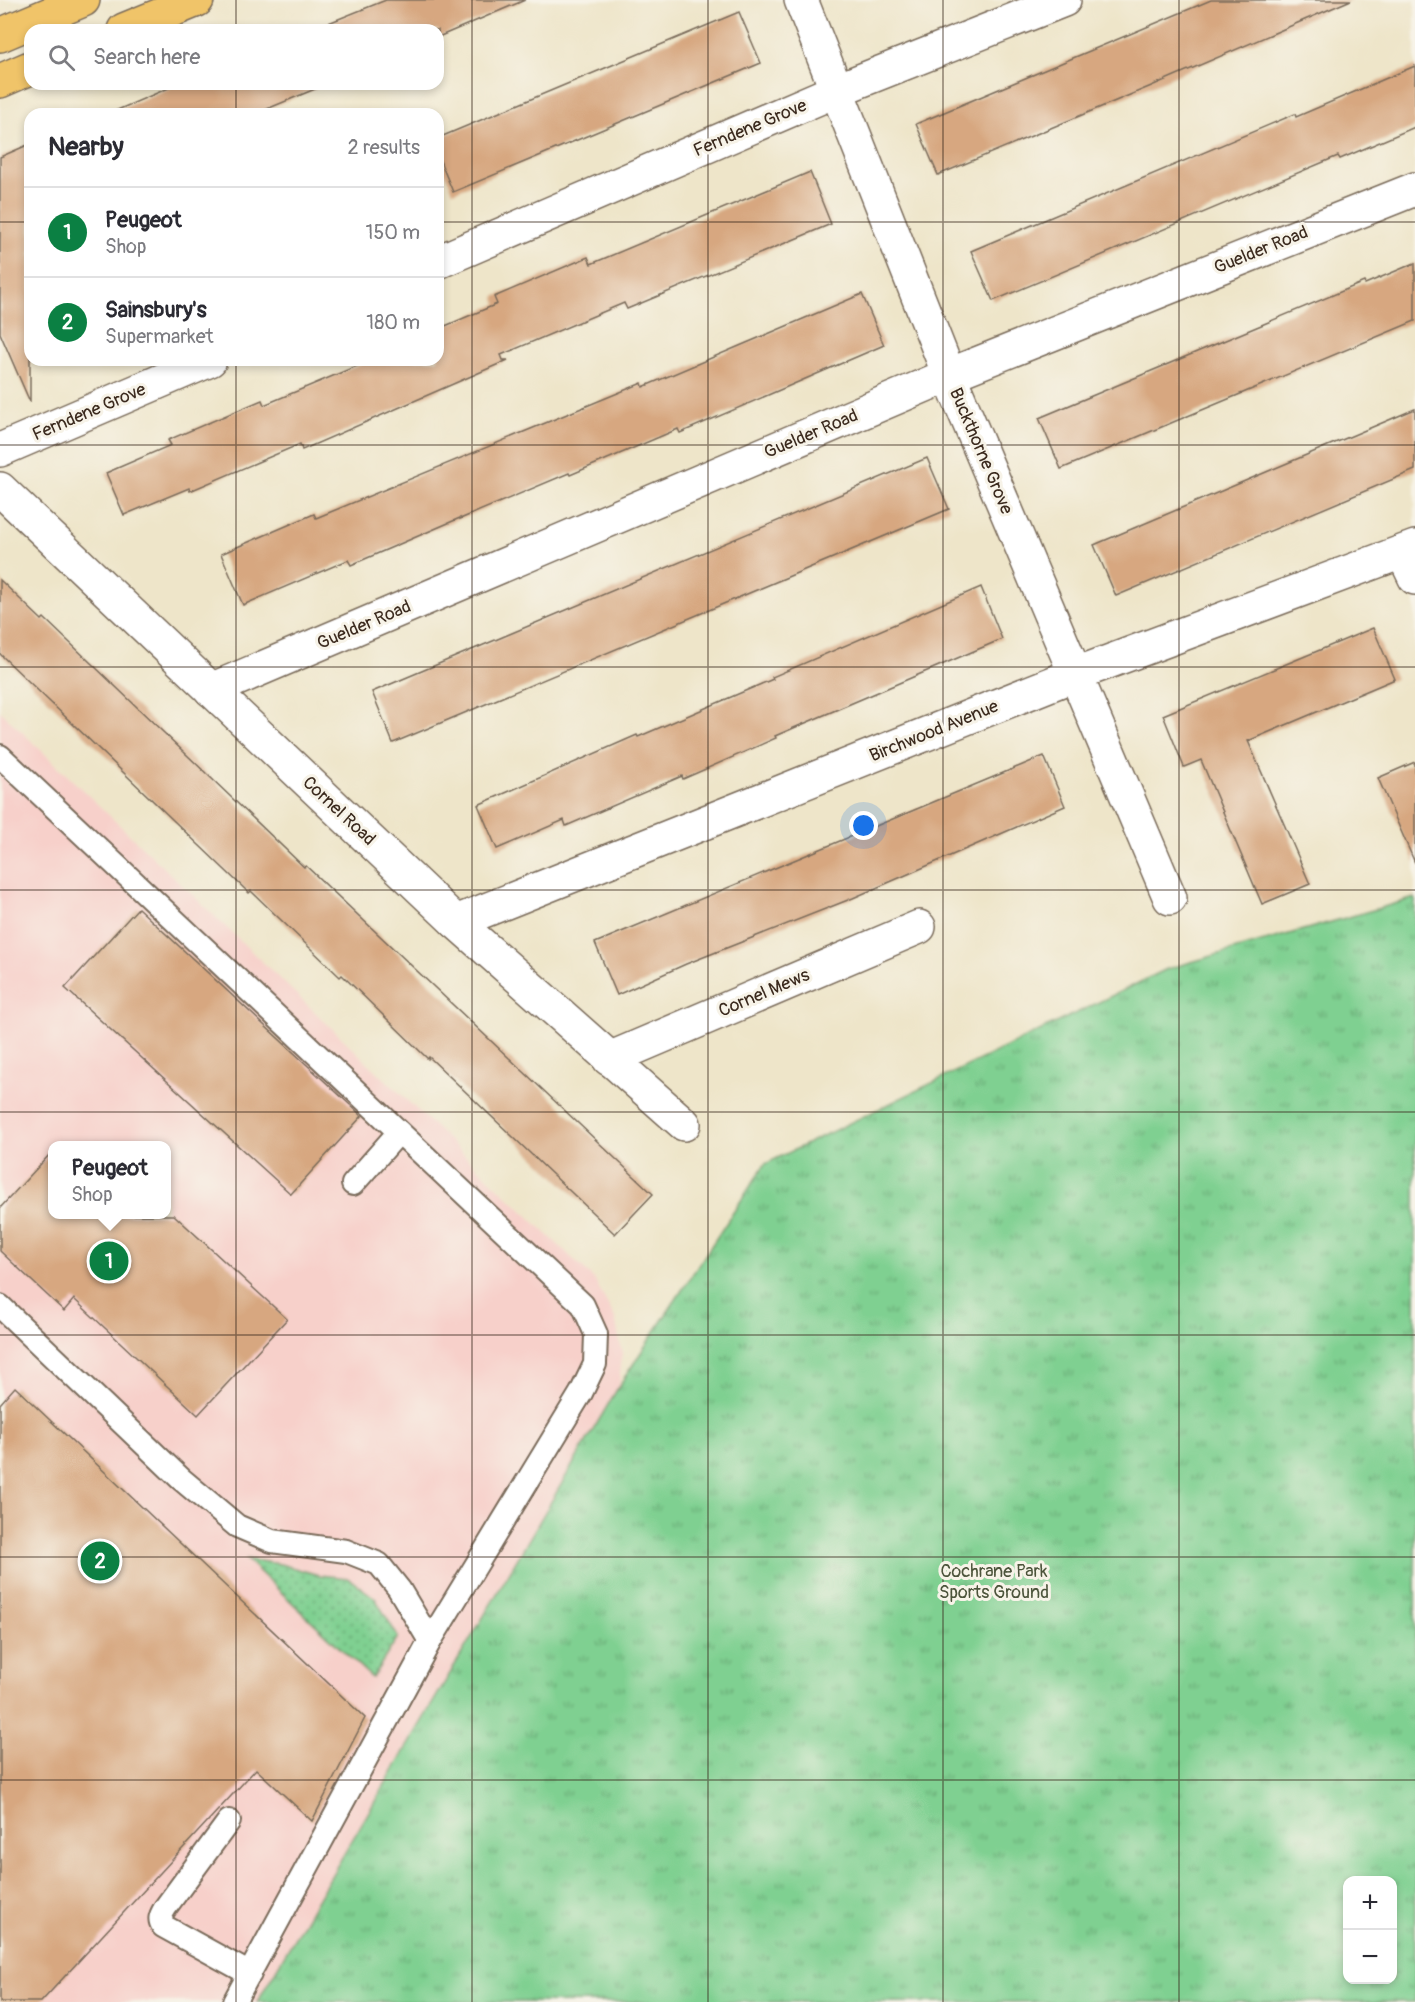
<!DOCTYPE html>
<html lang="en">
<head>
<meta charset="utf-8">
<style>
  body { margin:0; font-family:Pangolin,sans-serif; background:#f2f2f3; color:#2b2b33 }
  .controls { position:absolute; right:18px; bottom:18px; display:grid; overflow:hidden; border-radius:12px; box-shadow:0 3px 9px #0003 }
  .controls button { width:54px; height:54px; display:grid; place-items:center; padding:0; border:0; border-bottom:2px solid #e1e1e2; background:#fff; color:#2b2b33; font:30px sans-serif }
  .you { position:absolute; left:864px; top:826px; width:21px; height:21px; margin:-15px; border:4px solid #fff; border-radius:50%; background:#1a73e8; box-shadow:0 0 0 9px #1a73e833 }
  .badge { display:grid; place-items:center; width:39px; height:39px; border-radius:50%; background:#0b8043; color:#fff; font-size:20px; font-weight:700 }
  .pin { position:absolute; translate:-50% -50%; border:3px solid #fff; box-shadow:0 2px 6px #0006 }
  .popup { position:absolute; left:48px; top:1141px; width:123px; height:78px; box-sizing:border-box; display:grid; place-content:center; border-radius:12px; background:#fff; filter:drop-shadow(0 2px 4px #0005); font-size:20px; white-space:nowrap; color:#7c7c81 }
  .popup b { font-size:22px; color:#2b2b33 }
  .popup::after { content:''; position:absolute; left:50%; top:100%; margin-left:-12px; border:12px solid transparent; border-top-color:#fff }
  .list { margin:0; padding:0; list-style:none }
  h2 { display:flex; justify-content:space-between; align-items:center; height:78px; margin:0; padding:0 24px; font-size:26px }
  h2 small { font-size:20px; font-weight:400; color:#7c7c81 }
  .list li { display:grid; grid-template-columns:39px 1fr auto; gap:18px; align-items:center; box-sizing:border-box; height:90px; padding:0 24px; border-top:2px solid #e1e1e2 }
  .list b { display:block; font-size:22px; white-space:nowrap }
  .list p { margin:0; font-size:20px; white-space:nowrap; color:#7c7c81 }
  .list em { font-size:20px; font-style:normal; color:#7c7c81 }
  .icon { flex:none; width:33px; height:33px; fill:none; stroke:currentColor; stroke-width:2; stroke-linecap:round; stroke-linejoin:round }
  .map { position:relative; flex:none; width:1415px; height:2002px; overflow:hidden }
  .search { position:absolute; background:#fff; box-shadow:0 3px 9px #0003; left:24px; top:24px; width:420px; height:66px; display:flex; align-items:center; gap:15px; box-sizing:border-box; padding:0 21px; border-radius:18px; color:#7c7c81; font-size:22px }
  .panel { position:absolute; background:#fff; box-shadow:0 3px 9px #0003; left:24px; top:108px; width:420px; height:258px; border-radius:18px }
  .map>svg:first-child { display:block }
  .built { fill:#f7d0ca; fill-rule:evenodd }
  .grass { fill:url(#grass-dots); stroke:#5d7d58; stroke-width:1.5 }
  .park { fill:url(#park-tufts); stroke:#5d7d58; stroke-width:1.5; fill-rule:evenodd }
  .building { fill:#d7a780 }
  .lines { fill:none; stroke-linecap:round; stroke-linejoin:round }
  .service-casing { stroke:#7a6b5a; stroke-width:26 }
  .pedestrian-casing { stroke:#7a6b5a; stroke-width:36 }
  .minor-casing { stroke:#7a6b5a; stroke-width:36 }
  .primary-casing { stroke:#7a6b5a; stroke-width:36 }
  .service { stroke:#fff; stroke-width:22 }
  .pedestrian { stroke:#fff; stroke-width:33 }
  .minor { stroke:#fff; stroke-width:33 }
  .primary { stroke:#f0c469; stroke-width:33 }
  .grid { fill:none; stroke:#3b2a1e; stroke-width:1.5; stroke-opacity:0.55 }
  .labels { text-anchor:middle; dominant-baseline:central; stroke-width:6; stroke-linejoin:round; paint-order:stroke }
  .street-label { font-size:18px; fill:#3b2a1e; stroke:#f7f3e8 }
  .park-label { font-size:18px; fill:#4c543b; stroke:#f7f3e8 }
</style>
</head>
<body>
<div class="map">
<svg width="1415" height="2002" viewBox="0 0 1415 2002">
  <defs>
    <pattern id="grass-dots" width="8" height="8" patternUnits="userSpaceOnUse" patternTransform="scale(1.5)"><rect width="8" height="8" fill="#7fd091"/><path d="M2 2h.1M6 6h.1" fill="none" stroke="#69a976" stroke-width="1.8" stroke-linecap="round"/></pattern>
    <pattern id="park-tufts" width="24" height="20" patternUnits="userSpaceOnUse" patternTransform="scale(1.5)"><rect width="24" height="20" fill="#7fd091"/><path d="M3 7l-1-3M5 7V3M7 7l1-3M15 17l-1-3M17 17v-4M19 17l1-3" fill="none" stroke="#69a976"/></pattern>
  </defs>
  <rect width="100%" height="100%" fill="#f7f3e8"/>
  <filter id="ink" filterUnits="userSpaceOnUse"><feTurbulence type="fractalNoise" baseFrequency=".0167" numOctaves="2"/><feDisplacementMap in="SourceGraphic" scale="12" xChannelSelector="R" yChannelSelector="G"/><feConvolveMatrix kernelMatrix="1 2 1 2 8 2 1 2 1" color-interpolation-filters="sRGB"/></filter>
  <filter id="wash" filterUnits="userSpaceOnUse"><feTurbulence type="fractalNoise" baseFrequency=".008" numOctaves="4" result="noise"/><feDisplacementMap in="SourceGraphic" scale="24" xChannelSelector="R" yChannelSelector="G"/><feGaussianBlur stdDeviation="1.35" result="paint"/><feColorMatrix in="noise" values="0 0 0 0 0 0 0 0 0 0 0 0 0 0 0 0 0 1.4 0 .05"/><feComposite in="paint" operator="in"/></filter>
  <g filter="url(#wash)">
    <rect width="100%" height="100%" fill="#eee5c9"/>
    <!-- built -->
    <path class="built" d="M0 711 594 1279 615 1318 622 1352 619 1386 257 2002H0ZM52 1146H166V1214H52Z"/>
    <!-- grass -->
    <polygon class="grass" points="246,1559 280,1564 319,1575 348,1578 375,1598 398,1637 372,1678"/>
    <!-- park -->
    <path class="park" d="M1415 898V2002H257L619 1386 765 1164 1167 969ZM1348 1880H1392V1980H1348Z"/>
    <g id="blocks">
      <!-- building -->
      <g class="building">
        <polygon points="386,0 525,0 438,37 438,30 311,30"/>
        <polygon points="1211,0 1351,0 1149,87 938,175 916,124"/>
        <polygon points="739,12 761,63 453,192 438,156 438,138"/>
        <polygon points="1415,66 1415,127 1340,159 1338,156 993,301 971,251 1295,114 1296,117"/>
        <polygon points="178,84 327,84 255,114 108,114"/>
        <polygon points="30,144 30,402 0,333 0,157"/>
        <polygon points="810,172 831,224 627,309 624,303 501,355 503,360 508,360 302,450 300,444 190,491 189,488 124,515 106,473 171,445 168,440 262,400 264,405 371,360 438,360 438,329 497,304 494,297 588,257 591,264"/>
        <polygon points="1415,263 1415,321 1061,469 1039,418 1364,282 1365,284"/>
        <polygon points="862,294 884,345 680,433 678,429 570,475 569,473 460,519 460,518 351,565 348,560 243,605 221,554 314,514 316,518 642,383 643,387"/>
        <polygon points="1415,409 1415,470 1116,596 1094,545"/>
        <polygon points="927,458 949,509 393,743 372,692"/>
        <polygon points="0,580 42,620 44,618 304,867 306,866 653,1194 615,1234 429,1057 428,1059 342,975 340,977 251,891 249,893 0,654"/>
        <polygon points="981,587 1002,639 775,736 776,738 683,779 682,776 566,826 564,820 497,849 478,805 637,735 638,737 773,679 772,677"/>
        <polygon points="1373,628 1395,679 1248,741 1310,884 1262,904 1201,760 1184,767 1163,715"/>
        <polygon points="1044,756 1065,806 853,898 686,964 617,995 595,943"/>
        <polygon points="1415,762 1415,863 1378,778"/>
        <polygon points="138,908 362,1116 291,1194 65,988"/>
        <polygon points="52,1152 52,1215 174,1215 287,1319 198,1415 74,1299 64,1311 0,1251 0,1208"/>
        <polygon points="15,1387 365,1718 312,1821 256,1769 41,2002 0,2002 0,1404"/>
      </g>
    </g>
  </g>
  <g filter="url(#ink)">
    <use href="#blocks" fill-opacity="0" stroke="#7a6b5a" stroke-width="1.5"/>
    <g class="lines">
      <!-- service casing -->
      <g class="service-casing">
        <g id="service">
          <polyline points="0,756 583,1305 596,1334 595,1364 581,1393 430,1641 234,2002"/>
          <polyline points="353,1184 399,1132"/>
          <polyline points="0,1306 181,1479 237,1526 272,1541 346,1551 379,1564 399,1589 430,1641"/>
          <path d="M229 1821 165 1908C161 1915 158 1919 163 1926L250 1974"/>
        </g>
      </g>
      <!-- pedestrian casing -->
      <g class="pedestrian-casing">
        <polyline id="pedestrian" points="609,1059 919,927"/>
      </g>
      <!-- minor casing -->
      <g class="minor-casing">
        <g id="minor">
          <polyline points="801,0 949,375 1170,898"/>
          <polyline points="438,262 837,90 1064,0"/>
          <polyline points="0,450 210,360"/>
          <polyline points="0,489 456,922 684,1124"/>
          <polyline points="1403,553 1415,578"/>
          <polyline points="211,690 949,375 1415,189"/>
          <polyline points="456,922 1076,674 1415,547"/>
        </g>
      </g>
      <!-- primary casing -->
      <g class="primary-casing">
        <g id="primary">
          <polyline points="124,30 197,0"/>
          <polyline points="0,35 83,0"/>
          <polyline points="0,81 30,68"/>
        </g>
      </g>
      <!-- service -->
      <use href="#service" class="service"/>
      <!-- pedestrian -->
      <use href="#pedestrian" class="pedestrian"/>
      <!-- minor -->
      <use href="#minor" class="minor"/>
      <!-- primary -->
      <use href="#primary" class="primary"/>
    </g>
  </g>
  <!-- grid -->
  <path class="grid" d="M236 0V30M472 0V2002M708 0V2002M943 0V2002M1179 0V2002M236 84V114M0 222H30M438 222H1415M236 360V2002M0 445H1415M0 667H1415M0 890H1415M0 1112H1415M0 1335H1415M0 1557H1415M0 1780H1415"/>
  <g class="labels">
    <!-- street labels -->
    <g class="street-label">
      <text transform="translate(750 128) rotate(-23)">Ferndene Grove</text>
      <text transform="translate(1261 250) rotate(-22)">Guelder Road</text>
      <text transform="translate(89 412) rotate(-23)">Ferndene Grove</text>
      <text transform="translate(811 434) rotate(-23)">Guelder Road</text>
      <text transform="translate(981 451) rotate(67)">Buckthorne Grove</text>
      <text transform="translate(364 625) rotate(-23)">Guelder Road</text>
      <text transform="translate(934 731) rotate(-22)">Birchwood Avenue</text>
      <text transform="translate(339 811) rotate(43)">Cornel Road</text>
      <text transform="translate(764 993) rotate(-23)">Cornel Mews</text>
    </g>
    <!-- park labels -->
    <g class="park-label">
      <text x="994" y="1571">Cochrane Park<tspan x="994" dy="21">Sports Ground</tspan></text>
    </g>
  </g>
</svg>
<div class="controls">
<button>+</button>
<button>−</button>
</div>
<div class="you"></div>
<div class="pin badge" style="left:109px;top:1261px">1</div>
<div class="popup"><b>Peugeot</b>Shop</div>
<div class="pin badge" style="left:100px;top:1561px">2</div>
<div class="search"><svg class="icon" aria-label="search" viewBox="0 0 24 24"><circle cx="10" cy="10" r="6"/><path d="M15 15l6 6"/></svg>Search here</div>
<section class="panel">
<h2>Nearby<small>2 results</small></h2>
<ul class="list">
<li><span class="badge">1</span><div><b>Peugeot</b><p>Shop</p></div><em>150 m</em></li>
<li><span class="badge">2</span><div><b>Sainsbury's</b><p>Supermarket</p></div><em>180 m</em></li>
</ul>
</section>
</div>
</body>
</html>
